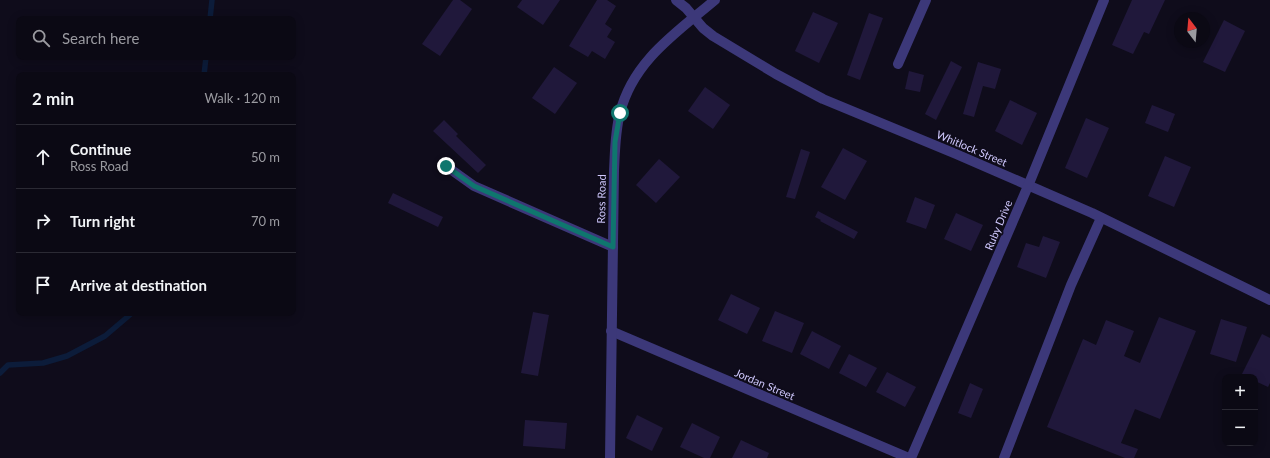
<!DOCTYPE html>
<html lang="en">
<head>
<meta charset="utf-8">
<style>
  body { margin:0; font-family:Lato,sans-serif; background:#191722; color:#f1f3f6 }
  .controls { position:absolute; right:12px; bottom:12px; display:grid; overflow:hidden; border-radius:8px; box-shadow:0 2px 10px #0003 }
  .controls button { width:36px; height:36px; display:grid; place-items:center; padding:0; border:0; border-bottom:1px solid #2b2a34; background:#0b0914; color:#f1f3f6; font:20px sans-serif }
  .compass { position:absolute; left:1174px; top:12px; width:36px; height:36px; border-radius:50%; background:#0b0914; box-shadow:0 2px 10px #0003; rotate:344deg }
  .stop { position:absolute; width:12px; height:12px; margin:-9px; border:3px solid #0f766e; border-radius:50%; background:#fff }
  .stop.end { background:#0f766e; border-color:#fff; box-shadow:0 1px 4px #0008 }
  .list { margin:0; padding:0; list-style:none }
  h2 { display:flex; justify-content:space-between; align-items:center; height:52px; margin:0; padding:0 16px; font-size:17px }
  h2 small { font-size:13px; font-weight:400; color:#9a9aa0 }
  .list li { display:grid; grid-template-columns:26px 1fr auto; gap:12px; align-items:center; box-sizing:border-box; height:64px; padding:0 16px; border-top:1px solid #2b2a34 }
  .list b { display:block; font-size:15px; white-space:nowrap }
  .list p { margin:0; font-size:13px; white-space:nowrap; color:#9a9aa0 }
  .list em { font-size:13px; font-style:normal; color:#9a9aa0 }
  .icon { flex:none; width:22px; height:22px; fill:none; stroke:currentColor; stroke-width:2; stroke-linecap:round; stroke-linejoin:round }
  .map { position:relative; flex:none; width:1270px; height:458px; overflow:hidden }
  .search { position:absolute; background:#0b0914; box-shadow:0 2px 10px #0003; left:16px; top:16px; width:280px; height:44px; display:flex; align-items:center; gap:10px; box-sizing:border-box; padding:0 14px; border-radius:8px; color:#9a9aa0; font-size:15px }
  .panel { position:absolute; background:#0b0914; box-shadow:0 2px 10px #0003; left:16px; top:72px; width:280px; height:244px; border-radius:8px }
  .map>svg:first-child { display:block }
  .lines { fill:none; stroke-linecap:round; stroke-linejoin:round }
  .stream { stroke:#0c1c3a; stroke-width:5.5 }
  .building { fill:#20183b }
  .service { stroke:#3c3879; stroke-width:10 }
  .minor { stroke:#3c3879; stroke-width:10 }
  .route { stroke:#0f766e; stroke-width:5 }
  .labels { text-anchor:middle; dominant-baseline:central; stroke-width:4; stroke-linejoin:round; paint-order:stroke }
  .street-label { font-size:11px; fill:#cfc8fd; stroke:#0f0c1b }
</style>
</head>
<body>
<div class="map">
<svg width="1270" height="458" viewBox="0 0 1270 458">
  <rect width="100%" height="100%" fill="#0f0c1b"/>
  <g class="lines">
    <!-- stream -->
    <g class="stream">
      <polyline points="210,19 212,0"/>
      <polyline points="204,75 206,57"/>
      <polyline points="0,373 8,365 43,363 67,356 105,336 132,313"/>
    </g>
  </g>
  <!-- building -->
  <g class="building">
    <polygon points="453,0 460,0 472,9 440,56 422,44"/>
    <polygon points="522,0 560,0 543,25 517,7"/>
    <polygon points="597,0 607,0 616,6 605,24 612,29 607,37 615,42 605,59 592,51 588,57 569,46"/>
    <polygon points="1132,0 1165,0 1149,34 1144,32 1133,54 1112,45"/>
    <polygon points="813,12 838,23 819,63 795,51"/>
    <polygon points="869,13 883,18 860,80 847,75"/>
    <polygon points="1224,20 1245,31 1225,72 1203,62"/>
    <polygon points="951,61 962,67 936,120 925,114"/>
    <polygon points="978,62 1001,69 995,89 983,86 974,117 963,114"/>
    <polygon points="554,67 577,83 555,114 532,98"/>
    <polygon points="909,71 924,75 920,92 905,89"/>
    <polygon points="705,87 730,105 713,129 688,111"/>
    <polygon points="1010,100 1037,113 1022,145 995,131"/>
    <polygon points="1152,105 1175,114 1168,132 1145,123"/>
    <polygon points="1086,118 1109,128 1087,178 1065,168"/>
    <polygon points="444,120 458,134 456,136 486,165 478,173 433,131"/>
    <polygon points="843,148 867,161 845,200 821,187"/>
    <polygon points="801,149 810,152 795,199 786,197"/>
    <polygon points="1165,156 1191,167 1174,207 1148,196"/>
    <polygon points="659,159 680,177 656,203 636,185"/>
    <polygon points="393,193 443,217 438,227 388,203"/>
    <polygon points="915,197 935,205 926,229 906,222"/>
    <polygon points="818,211 858,232 854,239 820,221 821,220 815,217"/>
    <polygon points="956,213 983,225 971,251 944,239"/>
    <polygon points="1043,236 1060,242 1046,278 1017,267 1026,243 1039,247"/>
    <polygon points="731,294 760,308 747,334 718,320"/>
    <polygon points="775,311 804,323 792,353 762,341"/>
    <polygon points="533,312 549,315 538,376 521,373"/>
    <polygon points="1159,317 1196,331 1160,419 1135,409 1121,443 1138,449 1134,458 1125,458 1047,427 1083,339 1096,345 1106,320 1134,331 1124,356 1140,363"/>
    <polygon points="1221,319 1247,327 1236,362 1210,354"/>
    <polygon points="812,331 841,346 829,369 800,354"/>
    <polygon points="1262,334 1270,338 1270,383 1268,387 1255,381 1255,377 1247,377 1242,374"/>
    <polygon points="849,354 877,368 866,387 839,373"/>
    <polygon points="887,372 916,387 905,407 876,392"/>
    <polygon points="970,383 983,389 971,418 958,413"/>
    <polygon points="637,415 663,428 652,451 626,438"/>
    <polygon points="525,420 567,423 565,449 523,446"/>
    <polygon points="692,423 720,437 710,458 704,458 680,447"/>
    <polygon points="741,440 769,453 767,458 732,458"/>
  </g>
  <g class="lines">
    <!-- service -->
    <g class="service">
      <polyline points="898,64 926,0"/>
      <polyline points="446,166 474,186 613,247"/>
      <polyline points="1004,458 1071,285 1101,218"/>
    </g>
    <!-- minor -->
    <g class="minor">
      <polyline points="676,0 686,8 703,28 713,36 776,74 823,99 956,154 1092,213 1270,300"/>
      <polyline points="611,331 909,458"/>
      <path d="M610 458 614 171C615 152 615 132 620 113 633 61 676 33 715 0"/>
      <polyline points="911,458 1028,186 1104,0"/>
    </g>
  </g>
  <g class="lines">
    <!-- route -->
    <polyline class="route" points="446,166 474,186 613,247 615,142 620,113"/>
  </g>
  <g class="labels">
    <!-- street labels -->
    <g class="street-label">
      <text transform="translate(972 148) rotate(23)">Whitlock Street</text>
      <text transform="translate(601 199) rotate(-89)">Ross Road</text>
      <text transform="translate(998 225) rotate(-67)">Ruby Drive</text>
      <text transform="translate(765 384) rotate(23)">Jordan Street</text>
    </g>
  </g>
</svg>
<div class="controls">
<button>+</button>
<button>−</button>
</div>
<svg class="compass" viewBox="-18 -18 36 36"><path d="M0-13l5 13h-10z" fill="#e53935"/><path d="M0 13l5-13h-10z" fill="#9a9aa0"/></svg>
<div class="stop" style="left:620px;top:113px"></div>
<div class="stop end" style="left:446px;top:166px"></div>
<div class="search"><svg class="icon" aria-label="search" viewBox="0 0 24 24"><circle cx="10" cy="10" r="6"/><path d="M15 15l6 6"/></svg>Search here</div>
<section class="panel">
<h2>2 min<small>Walk · 120 m</small></h2>
<ul class="list">
<li><svg class="icon" aria-label="ahead" viewBox="0 0 24 24"><path d="M12 20V5M6 11l6-6 6 6"/></svg><div><b>Continue</b><p>Ross Road</p></div><em>50 m</em></li>
<li><svg class="icon" aria-label="right" viewBox="0 0 24 24"><path d="M7 20v-9h11M14 6l5 5-5 5"/></svg><div><b>Turn right</b></div><em>70 m</em></li>
<li><svg class="icon" aria-label="arrive" viewBox="0 0 24 24"><path d="M6 21V4h12l-3 4 3 4H6"/></svg><div><b>Arrive at destination</b></div></li>
</ul>
</section>
</div>
</body>
</html>
